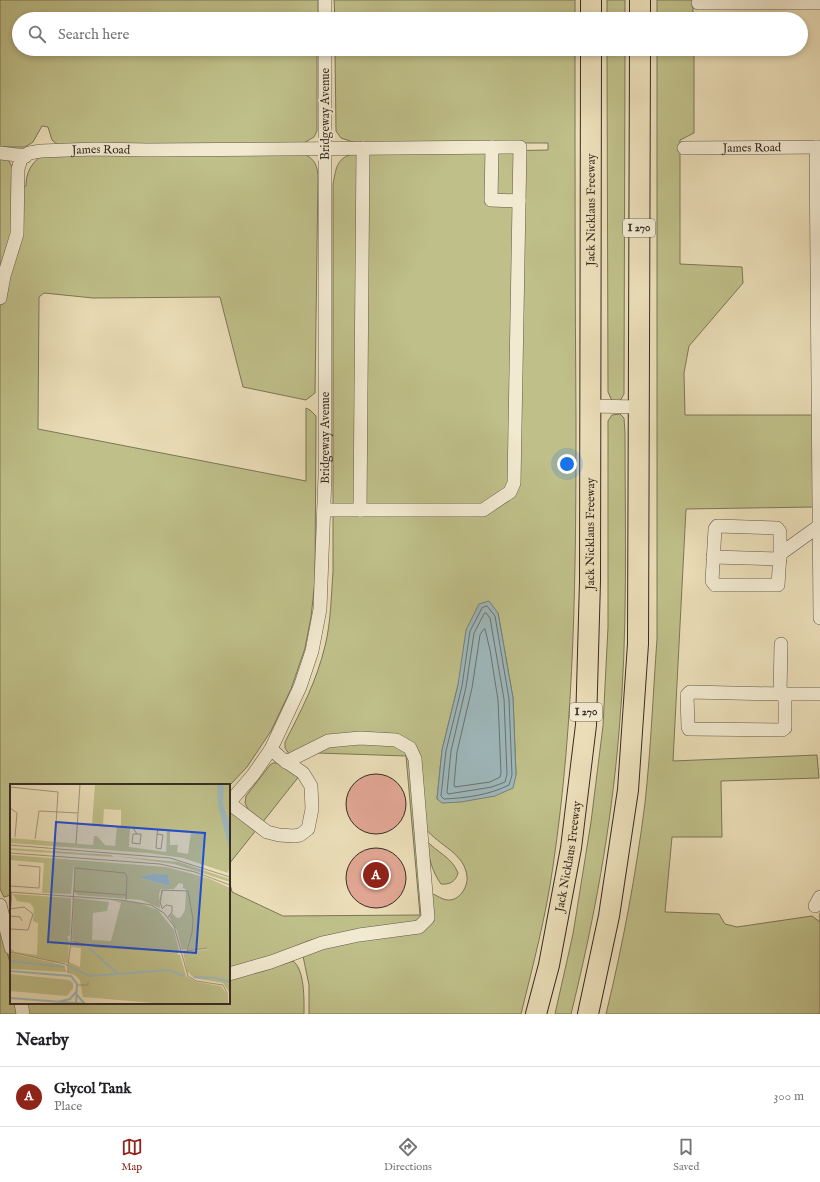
<!DOCTYPE html>
<html lang="en">
<head>
<meta charset="utf-8">
<style>
  body { margin:0; font-family:"IM FELL English",serif; background:#f2f2f2; color:#202124 }
  .you { position:absolute; left:567px; top:464px; width:14px; height:14px; margin:-10px; border:3px solid #fff; border-radius:50%; background:#1a73e8; box-shadow:0 0 0 6px #1a73e833 }
  .badge { display:grid; place-items:center; width:26px; height:26px; border-radius:50%; background:#8f2418; color:#fff; font-size:13px; font-weight:700 }
  .pin { position:absolute; translate:-50% -50%; border:2px solid #fff; box-shadow:0 1px 4px #0006 }
  .list { margin:0; padding:0; list-style:none }
  h2 { display:flex; justify-content:space-between; align-items:center; height:52px; margin:0; padding:0 16px; font-size:17px }
  h2 small { font-size:13px; font-weight:400; color:#757577 }
  .list li { display:grid; grid-template-columns:26px 1fr auto; gap:12px; align-items:center; box-sizing:border-box; height:60px; padding:0 16px; border-top:1px solid #e0e0e0 }
  .list b { display:block; font-size:15px; white-space:nowrap }
  .list p { margin:0; font-size:13px; white-space:nowrap; color:#757577 }
  .list em { font-size:13px; font-style:normal; color:#757577 }
  .icon { flex:none; width:22px; height:22px; fill:none; stroke:currentColor; stroke-width:2; stroke-linecap:round; stroke-linejoin:round }
  .map { position:relative; flex:none; width:820px; height:1014px; overflow:hidden }
  .search { position:absolute; background:#fff; box-shadow:0 2px 6px #0003; left:12px; right:12px; top:12px; height:44px; display:flex; align-items:center; gap:10px; box-sizing:border-box; padding:0 14px; border-radius:22px; color:#757577; font-size:15px }
  .sheet { height:112px; background:#fff }
  nav { display:flex; justify-content:space-around; align-items:center; box-sizing:border-box; height:56px; border-top:1px solid #e0e0e0; background:#fff; font-size:11px; color:#757577 }
  nav a { display:grid; justify-items:center; gap:2px }
  nav .on { color:#8f2418 }
  .map>svg:first-child { display:block }
  .green { fill:#bfbf89; stroke:#7c7657; fill-rule:evenodd }
  .water { fill:#9eb8bb; stroke:#75807f }
  .lines { fill:none; stroke-linecap:round; stroke-linejoin:round }
  .shore { stroke:#6b7270; stroke-width:1 }
  .building { fill:#e0a693; stroke:#382c25 }
  .minor-casing { stroke:#64584a; stroke-width:14 }
  .highway-casing { stroke:#382c25; stroke-width:22 }
  .minor { stroke:#f1e9d0; stroke-width:13 }
  .highway { stroke:#eaddb7; stroke-width:20 }
  .labels { text-anchor:middle; dominant-baseline:central; stroke-width:4; stroke-linejoin:round; paint-order:stroke }
  .shield { fill:#f1e9d0; stroke:#706558; stroke-width:1 }
  .shield-label { font-size:11px; font-weight:bold; fill:#382c25 }
  .street-label { font-size:12px; fill:#382c25; stroke:#f1e9d0 }
  .inset-river { fill:none; stroke:#9eb8bb; stroke-width:2 }
  .inset-road { fill:none; stroke:#a3967d; stroke-width:1 }
  .view { fill:#1d4ed8; fill-opacity:0.15; stroke:#1d4ed8; stroke-width:2 }
  .inset-edge { fill:none; stroke:#382c25; stroke-width:2 }
</style>
</head>
<body>
<div class="map">
<svg width="820" height="1014" viewBox="0 0 820 1014">
  <rect width="100%" height="100%" fill="#eaddb7"/>
  <filter id="stains"><feTurbulence type="fractalNoise" baseFrequency=".005" numOctaves="4"/><feColorMatrix values="0 0 0 0 .2 0 0 0 0 .09 0 0 0 0 .02 0 0 0 .5 -.17"/></filter>
  <radialGradient id="worn" r=".72"><stop offset=".6" stop-color="#630" stop-opacity="0"/><stop offset="1" stop-color="#630" stop-opacity=".3"/></radialGradient>
  <!-- green -->
  <g class="green">
    <polygon points="0,0 318,0 318,19 19,19 19,49 317,49 317,131 314,137 302,144 58,145 52,140 48,127 42,126 33,142 25,147 0,147"/>
    <polygon points="334,0 575,0 575,19 335,19"/>
    <rect x="607" y="0" width="18" height="19"/>
    <rect x="657" y="0" width="36" height="19"/>
    <path d="M335 49H575C575 172 575 296 576 419 576 568 575 719 553 866 546 916 533 965 521 1014H309V985L303 956 307 949 423 927 431 893C436 895 443 900 448 900 459 901 468 887 467 877 465 853 439 846 426 829L418 756 378 734 289 754 285 748V742C301 711 317 680 325 646 331 622 331 597 333 572V184C336 169 336 159 352 154L548 150V143H356L341 138 336 131ZM498 613 513 698 516 775 437 799 442 750 458 685Z"/>
    <polygon points="607,49 625,49 624,394 620,401 612,401 608,392"/>
    <path d="M657 49H694V133L680 140V264L742 267 743 283 689 346 684 373 685 415H813L814 507 686 509 673 761 817 755 819 778 721 781 722 837H672L665 912 719 914 725 924 737 927 812 916 820 922V913V1014H606C623 944 636 874 645 803 651 748 653 694 657 639Z"/>
    <path d="M300 153C312 156 317 163 318 175L315 393 306 400 243 387 220 297 93 298 44 293 39 297 38 429 306 481V408L310 410 316 416 315 581 311 617 305 648 291 689 271 731 247 767 229 786V785H11V895L4 897 0 889V158L8 160 13 168 14 187 26 186C26 172 31 164 42 155Z"/>
    <path d="M620 414 624 418 625 433C625 533 628 633 619 732 611 828 594 921 571 1014H555L573 934 591 822 603 726 608 627V421L612 415Z"/>
    <path d="M344 742 391 743 409 754 424 881 421 923 330 935 308 941 282 952 281 965 293 961C305 970 304 1000 304 1014H25L23 1003H229V880L232 892 283 916 420 915 406 756 318 753 326 747Z"/>
    <polygon points="273,763 279,763 300,775 262,823 249,811 245,803 246,796 270,765"/>
    <polygon points="231,812 257,829 229,864 229,813"/>
    <path d="M426 840C436 852 452 857 458 873 456 881 450 885 441 884 432 872 428 855 426 840Z"/>
    <polygon points="0,924 11,967 11,1003 18,1003 20,1014 0,1014"/>
  </g>
  <!-- water -->
  <polygon class="water" points="489,601 498,613 513,698 516,775 513,788 495,796 461,802 442,803 437,799 442,750 458,685 466,630 479,604"/>
  <g class="lines">
    <!-- shore -->
    <g class="shore">
      <path d="M487 606 495 616 509 699 512 775 509 785C489 795 466 798 444 799L441 796 446 751 462 686 470 631 482 608Z"/>
      <polygon points="486,613 490,618 504,699 507,774 505,782 492,787 448,794 447,792 451,751 466,687 474,633 484,614"/>
      <polygon points="485,629 490,650 498,700 501,773 500,777 490,782 455,787 454,785 457,752 472,688 480,635 483,630"/>
    </g>
  </g>
  <!-- building -->
  <g class="building">
    <circle cx="376" cy="804" r="30"/>
    <circle cx="376" cy="878" r="30"/>
  </g>
  <g class="lines">
    <!-- minor casing -->
    <g class="minor-casing">
      <g id="minor">
        <polyline points="325,0 325,19"/>
        <polyline points="698,3 820,3"/>
        <polyline points="492,147 491,200 519,201"/>
        <polyline points="816,147 820,618"/>
        <path id="s1" d="M684 148 820 147"/>
        <polyline points="0,153 26,156"/>
        <path id="s2" d="M0 298 4 276 17 234 18 169 21 159 29 153 41 151 95 149 148 150 520 147 514 483 510 492 483 510H324"/>
        <polyline points="590,406 639,407"/>
        <polyline points="360,510 363,148"/>
        <polyline points="780,554 780,532 777,528 717,526 715,529 712,581 715,585 778,585 780,554 819,526"/>
        <polyline points="713,557 780,559"/>
        <polyline points="780,694 781,644"/>
        <polyline points="785,694 785,728 782,730 689,729 688,727 687,695 690,692 780,694 820,694"/>
        <path id="s3" d="M229 803 253 775 271 749 300 687 312 651 320 609 325 476V49"/>
        <polyline points="229,803 267,832 279,835 294,836 300,835 308,829 312,809 311,786 303,773 281,758 271,749"/>
        <polyline points="0,905 11,948"/>
        <polyline points="815,906 820,897"/>
        <polyline points="229,974 271,962 322,943 359,935 419,927 428,918 415,759 410,748 396,740 360,738 328,741 286,762"/>
        <polyline points="21,1003 23,1014"/>
      </g>
    </g>
    <!-- highway casing -->
    <g class="highway-casing">
      <g id="highway">
        <polyline points="591,0 591,19"/>
        <polyline points="640,19 640,0"/>
        <path id="s4" d="M536 1014 549 965 571 848 586 725 590 581 591 49"/>
        <polyline points="588,1014 609,916 628,790 638,644 640,49"/>
      </g>
    </g>
    <!-- minor -->
    <use href="#minor" class="minor"/>
    <!-- highway -->
    <use href="#highway" class="highway"/>
  </g>
  <g class="labels">
    <!-- shield labels -->
    <g class="shield">
      <rect x="623" y="219" width="32" height="18" rx="3"/>
      <rect x="570" y="703" width="32" height="18" rx="3"/>
    </g>
    <g class="shield-label">
      <text x="639" y="228">I 270</text>
      <text x="586" y="712">I 270</text>
    </g>
    <!-- street labels -->
    <g class="street-label">
      <text transform="translate(325 114) rotate(-90)">Bridgeway Avenue</text>
      <text stroke="none"><textPath href="#s1" startOffset="68">James Road</textPath></text>
      <text stroke="none"><textPath href="#s2" startOffset="224">James Road</textPath></text>
      <text stroke="none"><textPath href="#s4" startOffset="809">Jack Nicklaus Freeway</textPath></text>
      <text stroke="none"><textPath href="#s3" startOffset="389">Bridgeway Avenue</textPath></text>
      <text stroke="none"><textPath href="#s4" startOffset="485">Jack Nicklaus Freeway</textPath></text>
      <text stroke="none"><textPath href="#s4" startOffset="161">Jack Nicklaus Freeway</textPath></text>
    </g>
  </g>
  <!-- overview -->
  <g transform="translate(10 784)">
    <rect width="220" height="220" fill="#eaddb7"/>
    <path d="M85 0H219L220 87 218 86V89L173 74 138 69 0 59V54L83 61 84 52H87L95 61 105 62 107 43 120 44 119 63 156 68 157 46H160V61H168L167 68 178 70 181 48 111 42V26L94 25 93 41H82ZM0 64 102 71 103 73 0 66ZM0 71 156 83 198 94 220 104V220L219 208 213 199 184 194 177 187 173 168 202 165 178 166 181 153 177 165 172 166 167 147 159 133 162 129 167 134 171 133 175 126 176 106 153 107 151 118 152 106H177L173 104V100L169 99 164 105H151L149 110 150 124 131 116 68 111 64 108V80L61 110 32 109 34 79 0 76ZM138 91H158L160 102 131 94ZM105 72 169 78 220 95V98L164 80ZM3 110 61 114 60 151 57 153 59 156 58 179 43 178 1 168 0 167V164L5 168 27 171 28 139 23 137 24 124 20 119 7 117ZM64 114 99 118 97 127 83 129 82 156 101 157 111 119 102 116 126 118 148 126 164 146 169 167 167 170 170 171 176 192 186 198 211 202 216 209V220H156L73 213 70 196 65 191 58 189 59 178 70 183 71 164 61 163V159L65 158 62 155ZM0 169 53 181 57 188 0 185ZM0 190 59 196 63 199V204L57 212 0 207Z" fill="#bfbf89" fill-rule="evenodd"/>
    <path d="M207 0H214L213 19 220 42V67L208 23ZM145 90 158 91 160 102 131 94 133 92Z" fill="#9eb8bb"/>
    <path class="inset-river" d="M79 164 108 190M0 177 55 183M60 183 80 192 158 186 174 192M0 187 61 192 67 200 66 220M184 193 206 194 220 198M67 211 75 220M0 214 77 220M48 218 60 215 67 207"/>
    <path class="inset-road" d="M0 3 48 8 45 56M0 24 7 29 5 53M68 40 179 48M123 44 127 50H131L130 60 122 59 123 50H127M147 50 153 51 151 65 146 64 147 51V50L148 45M25 55 29 27 68 29M66 60 70 0M0 61 160 74 220 93M0 69 150 80 185 88 220 101M0 102 29 104 30 83 8 81M63 107 116 111M0 108 111 116 141 121 154 129 164 142 178 192 186 197 213 201 217 209V220M116 116 117 93 115 89 65 84 61 157 86 163 170 168M152 124 150 118 152 106 178 107 183 135 182 149 177 167 170 168M152 125 156 121 162 122V128L158 133M0 130 2 108M0 132 10 133 12 137M0 145 18 146 23 130 14 123 0 125M177 167 197 164M0 168 55 180 58 182V189M58 182 61 157M68 201H78V198"/>
    <path class="view" d="M46 38 195 49 186 169 38 158Z"/>
    <rect width="220" height="220" class="inset-edge"/>
  </g>
  <rect width="100%" height="100%" filter="url(#stains)"/>
  <rect width="100%" height="100%" fill="url(#worn)"/>
</svg>
<div class="you"></div>
<div class="pin badge" style="left:376px;top:875px">A</div>
<div class="search"><svg class="icon" aria-label="search" viewBox="0 0 24 24"><circle cx="10" cy="10" r="6"/><path d="M15 15l6 6"/></svg>Search here</div>
</div>
<section class="sheet">
<h2>Nearby<small></small></h2>
<ul class="list">
<li><span class="badge">A</span><div><b>Glycol Tank</b><p>Place</p></div><em>300 m</em></li>
</ul>
</section>
<nav>
<a class="on"><svg class="icon" aria-label="map" viewBox="0 0 24 24"><path d="M3 6l6-2 6 2 6-2v14l-6 2-6-2-6 2zM9 4v14M15 6v14"/></svg>Map</a>
<a><svg class="icon" aria-label="directions" viewBox="0 0 24 24"><path d="M12 3l9 9-9 9-9-9zM9 14v-3h6M13 9l2 2-2 2"/></svg>Directions</a>
<a><svg class="icon" aria-label="saved" viewBox="0 0 24 24"><path d="M7 4h10v16l-5-4-5 4z"/></svg>Saved</a>
</nav>
</body>
</html>
